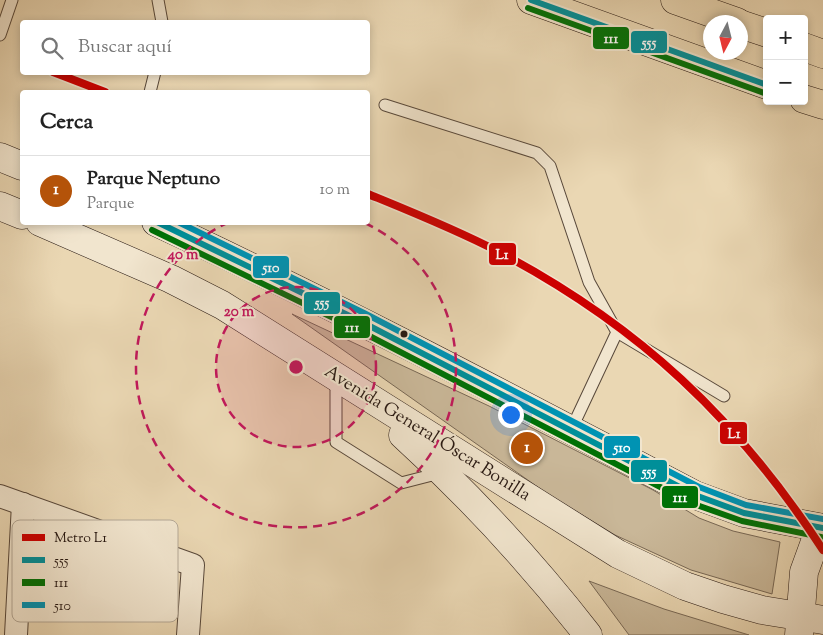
<!DOCTYPE html>
<html lang="es">
<head>
<meta charset="utf-8">
<style>
  body { margin:0; font-family:"Sorts Mill Goudy",serif; background:#f2f2f2; color:#222 }
  .controls { position:absolute; right:15px; top:15px; display:grid; overflow:hidden; border-radius:5px; box-shadow:0 2px 8px #0003 }
  .controls button { width:45px; height:45px; display:grid; place-items:center; padding:0; border:0; border-bottom:1px solid #e0e0e0; background:#fff; color:#222; font:25px sans-serif }
  .compass { position:absolute; left:703px; top:15px; width:45px; height:45px; border-radius:50%; background:#fff; box-shadow:0 2px 8px #0003; rotate:187deg }
  .you { position:absolute; left:510px; top:414px; width:18px; height:18px; margin:-12px; border:4px solid #fff; border-radius:50%; background:#1a73e8; box-shadow:0 0 0 8px #1a73e833 }
  .badge { display:grid; place-items:center; width:32px; height:32px; border-radius:50%; background:#b45309; color:#fff; font-size:16px; font-weight:700 }
  .pin { position:absolute; translate:-50% -50%; border:2px solid #fff; box-shadow:0 1px 5px #0006 }
  .list { margin:0; padding:0; list-style:none }
  h2 { display:flex; justify-content:space-between; align-items:center; height:65px; margin:0; padding:0 20px; font-size:21px }
  h2 small { font-size:16px; font-weight:400; color:#767676 }
  .list li { display:grid; grid-template-columns:32px 1fr auto; gap:15px; align-items:center; box-sizing:border-box; height:70px; padding:0 20px; border-top:1px solid #e0e0e0 }
  .list b { display:block; font-size:19px; white-space:nowrap }
  .list p { margin:0; font-size:16px; white-space:nowrap; color:#767676 }
  .list em { font-size:16px; font-style:normal; color:#767676 }
  .icon { flex:none; width:28px; height:28px; fill:none; stroke:currentColor; stroke-width:2; stroke-linecap:round; stroke-linejoin:round }
  .map { position:relative; flex:none; width:823px; height:635px; overflow:hidden }
  .search { position:absolute; background:#fff; box-shadow:0 2px 8px #0003; left:20px; top:20px; width:350px; height:55px; display:flex; align-items:center; gap:12px; box-sizing:border-box; padding:0 18px; border-radius:5px; color:#767676; font-size:19px }
  .panel { position:absolute; background:#fff; box-shadow:0 2px 8px #0003; left:20px; top:90px; width:350px; height:135px; border-radius:5px }
  .map>svg:first-child { display:block }
  .green { fill:#c9b798; stroke:#786855 }
  .lines { fill:none; stroke-linecap:round; stroke-linejoin:round }
  .service-casing { stroke:#58483a; stroke-width:13 }
  .minor-casing { stroke:#58483a; stroke-width:24 }
  .secondary-casing { stroke:#271812; stroke-width:29 }
  .motorway-casing { stroke:#271812; stroke-width:29 }
  .service { stroke:#f1e5ce; stroke-width:11 }
  .minor { stroke:#f1e5ce; stroke-width:22 }
  .secondary { stroke:#f1e5ce; stroke-width:28 }
  .motorway { stroke:#ead7b3; stroke-width:28 }
  .bus-1-casing { stroke:#f1e5ce; stroke-width:10 }
  .bus-2-casing { stroke:#f1e5ce; stroke-width:10 }
  .bus-3-casing { stroke:#f1e5ce; stroke-width:10 }
  .bus-1 { stroke:#008f99; stroke-width:6 }
  .bus-2 { stroke:#007106; stroke-width:6 }
  .bus-3 { stroke:#0093b3; stroke-width:6 }
  .metro-1-casing { stroke:#f1e5ce; stroke-width:11 }
  .metro-1 { stroke:#c00; stroke-width:8 }
  .ring { fill:none; stroke:#c2185b; stroke-width:2.5; stroke-dasharray:9 6 }
  .bus-dot { fill:#271812; stroke:#f1e5ce; stroke-width:2 }
  .labels { text-anchor:middle; dominant-baseline:central; stroke-width:4; stroke-linejoin:round; paint-order:stroke }
  .street-label { font-size:18px; fill:#271812; stroke:#f1e5ce }
  .key { fill:#f1e5ce; stroke:#b4a896; stroke-width:1 }
  .key-label { font-size:14px; fill:#271812 }
  .centre { fill:#c2185b; stroke:#f1e5ce; stroke-width:2.5 }
  .ring-label { font-size:15px; text-anchor:middle; font-weight:bold; fill:#c2185b; stroke:#f1e5ce; stroke-width:4; stroke-linejoin:round; paint-order:stroke }
  .line-badge { stroke:#f1e5ce; stroke-width:2 }
  .badge-label { font-size:14px; text-anchor:middle; font-weight:bold; fill:#fff }
</style>
</head>
<body>
<div class="map">
<svg width="823" height="635" viewBox="0 0 823 635">
  <rect width="100%" height="100%" fill="#ead7b3"/>
  <filter id="stains"><feTurbulence type="fractalNoise" baseFrequency=".004" numOctaves="4"/><feColorMatrix values="0 0 0 0 .2 0 0 0 0 .09 0 0 0 0 .02 0 0 0 .5 -.17"/></filter>
  <radialGradient id="worn" r=".72"><stop offset=".6" stop-color="#630" stop-opacity="0"/><stop offset="1" stop-color="#630" stop-opacity=".3"/></radialGradient>
  <!-- green -->
  <g class="green">
    <polygon points="292,314 489,406 653,490 699,518 733,531 780,542 772,594 691,570 615,535 549,495"/>
    <polygon points="589,581 664,609 749,635 629,635"/>
  </g>
  <g class="lines">
    <!-- service casing -->
    <g class="service-casing">
      <g id="service">
        <polyline points="158,0 162,22"/>
        <polyline points="0,35 12,0"/>
        <polyline points="150,92 155,72"/>
        <polyline points="385,105 537,153 550,166 589,282 617,332 571,430"/>
        <polyline points="617,332 724,396"/>
        <polyline points="336,379 336,442 401,483 440,473"/>
      </g>
    </g>
    <!-- minor casing -->
    <g class="minor-casing">
      <g id="minor">
        <polyline points="0,496 193,565 188,635"/>
        <polyline points="16,635 23,504"/>
      </g>
    </g>
    <!-- secondary casing -->
    <g class="secondary-casing">
      <g id="secondary">
        <polyline points="0,157 22,166"/>
        <polyline points="0,206 22,215"/>
        <polyline points="40,222 171,279 222,305 618,554 685,586 723,599 762,610 823,620"/>
        <path d="M156 222C339 307 516 401 695 495L744 513 823 528"/>
        <path d="M403 435C470 496 532 563 588 635"/>
        <polyline points="799,635 804,572 820,528"/>
      </g>
    </g>
    <!-- motorway casing -->
    <g class="motorway-casing">
      <g id="motorway">
        <polyline points="531,0 767,85"/>
        <polyline points="675,0 737,22"/>
        <polyline points="740,24 767,33"/>
        <polyline points="804,47 823,54"/>
        <polyline points="804,99 823,105"/>
      </g>
    </g>
    <!-- service -->
    <use href="#service" class="service"/>
    <!-- minor -->
    <use href="#minor" class="minor"/>
    <!-- secondary -->
    <use href="#secondary" class="secondary"/>
    <!-- motorway -->
    <use href="#motorway" class="motorway"/>
    <!-- bus-1 casing -->
    <g class="bus-1-casing">
      <g id="bus-1">
        <polyline points="531,0 767,85"/>
        <polyline points="157,222 360,321 695,495 744,513 823,528"/>
      </g>
    </g>
    <!-- bus-2 casing -->
    <g class="bus-2-casing">
      <g id="bus-2">
        <polyline points="528,8 764,93"/>
        <polyline points="152,230 356,329 691,503 742,521 821,537"/>
      </g>
    </g>
    <!-- bus-3 casing -->
    <g class="bus-3-casing">
      <polyline id="bus-3" points="178,222 364,313 699,487 746,505 823,519"/>
    </g>
    <!-- bus-1 -->
    <use href="#bus-1" class="bus-1"/>
    <!-- bus-2 -->
    <use href="#bus-2" class="bus-2"/>
    <!-- bus-3 -->
    <use href="#bus-3" class="bus-3"/>
    <!-- metro-1 casing -->
    <g class="metro-1-casing">
      <g id="metro-1">
        <polyline points="53,72 105,92"/>
        <path d="M368 194C412 212 457 230 499 252 639 326 737 418 823 550"/>
      </g>
    </g>
    <!-- metro-1 -->
    <use href="#metro-1" class="metro-1"/>
  </g>
  <!-- distance rings -->
  <circle cx="296" cy="367" r="80" fill="#c2185b" fill-opacity=".12"/>
  <g class="ring">
    <circle cx="296" cy="367" r="80"/>
    <path d="M365 223A160 160 0 1 1 227 223"/>
  </g>
  <!-- markers -->
  <circle class="bus-dot" cx="404" cy="334" r="4.5"/>
  <g class="labels">
    <!-- street labels -->
    <g class="street-label">
      <text transform="translate(427 434) rotate(32)">Avenida General Óscar Bonilla</text>
    </g>
  </g>
  <!-- legend -->
  <rect x="12" y="520" width="166" height="102" rx="8" class="key"/>
  <rect x="22" y="534" width="23" height="7" fill="#c00"/>
  <rect x="22" y="557" width="23" height="6" fill="#008f99"/>
  <rect x="22" y="579" width="23" height="7" fill="#007106"/>
  <rect x="22" y="602" width="23" height="6" fill="#0093b3"/>
  <g class="key-label">
    <text x="54" y="542">Metro L1</text>
    <text x="54" y="565">555</text>
    <text x="54" y="587">111</text>
    <text x="54" y="610">510</text>
  </g>
  <circle cx="296" cy="367" r="8" class="centre"/>
  <g class="ring-label">
    <text x="183" y="259">40 m</text>
    <text x="239" y="316">20 m</text>
  </g>
  <g class="line-badge">
    <rect x="592" y="26" width="38" height="24" rx="5" fill="#007106"/>
    <rect x="630" y="30" width="38" height="24" rx="5" fill="#008f99"/>
    <rect x="488" y="242" width="29" height="24" rx="5" fill="#c00"/>
    <rect x="252" y="255" width="38" height="24" rx="5" fill="#0093b3"/>
    <rect x="303" y="291" width="38" height="24" rx="5" fill="#008f99"/>
    <rect x="333" y="315" width="38" height="24" rx="5" fill="#007106"/>
    <rect x="719" y="421" width="29" height="24" rx="5" fill="#c00"/>
    <rect x="603" y="435" width="38" height="24" rx="5" fill="#0093b3"/>
    <rect x="630" y="459" width="38" height="24" rx="5" fill="#008f99"/>
    <rect x="661" y="485" width="38" height="24" rx="5" fill="#007106"/>
  </g>
  <g class="badge-label">
    <text x="611" y="43">111</text>
    <text x="649" y="47">555</text>
    <text x="502" y="259">L1</text>
    <text x="271" y="272">510</text>
    <text x="322" y="307">555</text>
    <text x="352" y="332">111</text>
    <text x="734" y="438">L1</text>
    <text x="622" y="452">510</text>
    <text x="649" y="476">555</text>
    <text x="680" y="502">111</text>
  </g>
  <rect width="100%" height="100%" filter="url(#stains)"/>
  <rect width="100%" height="100%" fill="url(#worn)"/>
</svg>
<div class="controls">
<button>+</button>
<button>−</button>
</div>
<svg class="compass" viewBox="-18 -18 36 36"><path d="M0-13l5 13h-10z" fill="#e53935"/><path d="M0 13l5-13h-10z" fill="#767676"/></svg>
<div class="you"></div>
<div class="pin badge" style="left:527px;top:448px">1</div>
<div class="search"><svg class="icon" aria-label="search" viewBox="0 0 24 24"><circle cx="10" cy="10" r="6"/><path d="M15 15l6 6"/></svg>Buscar aquí</div>
<section class="panel">
<h2>Cerca<small></small></h2>
<ul class="list">
<li><span class="badge">1</span><div><b>Parque Neptuno</b><p>Parque</p></div><em>10 m</em></li>
</ul>
</section>
</div>
</body>
</html>
